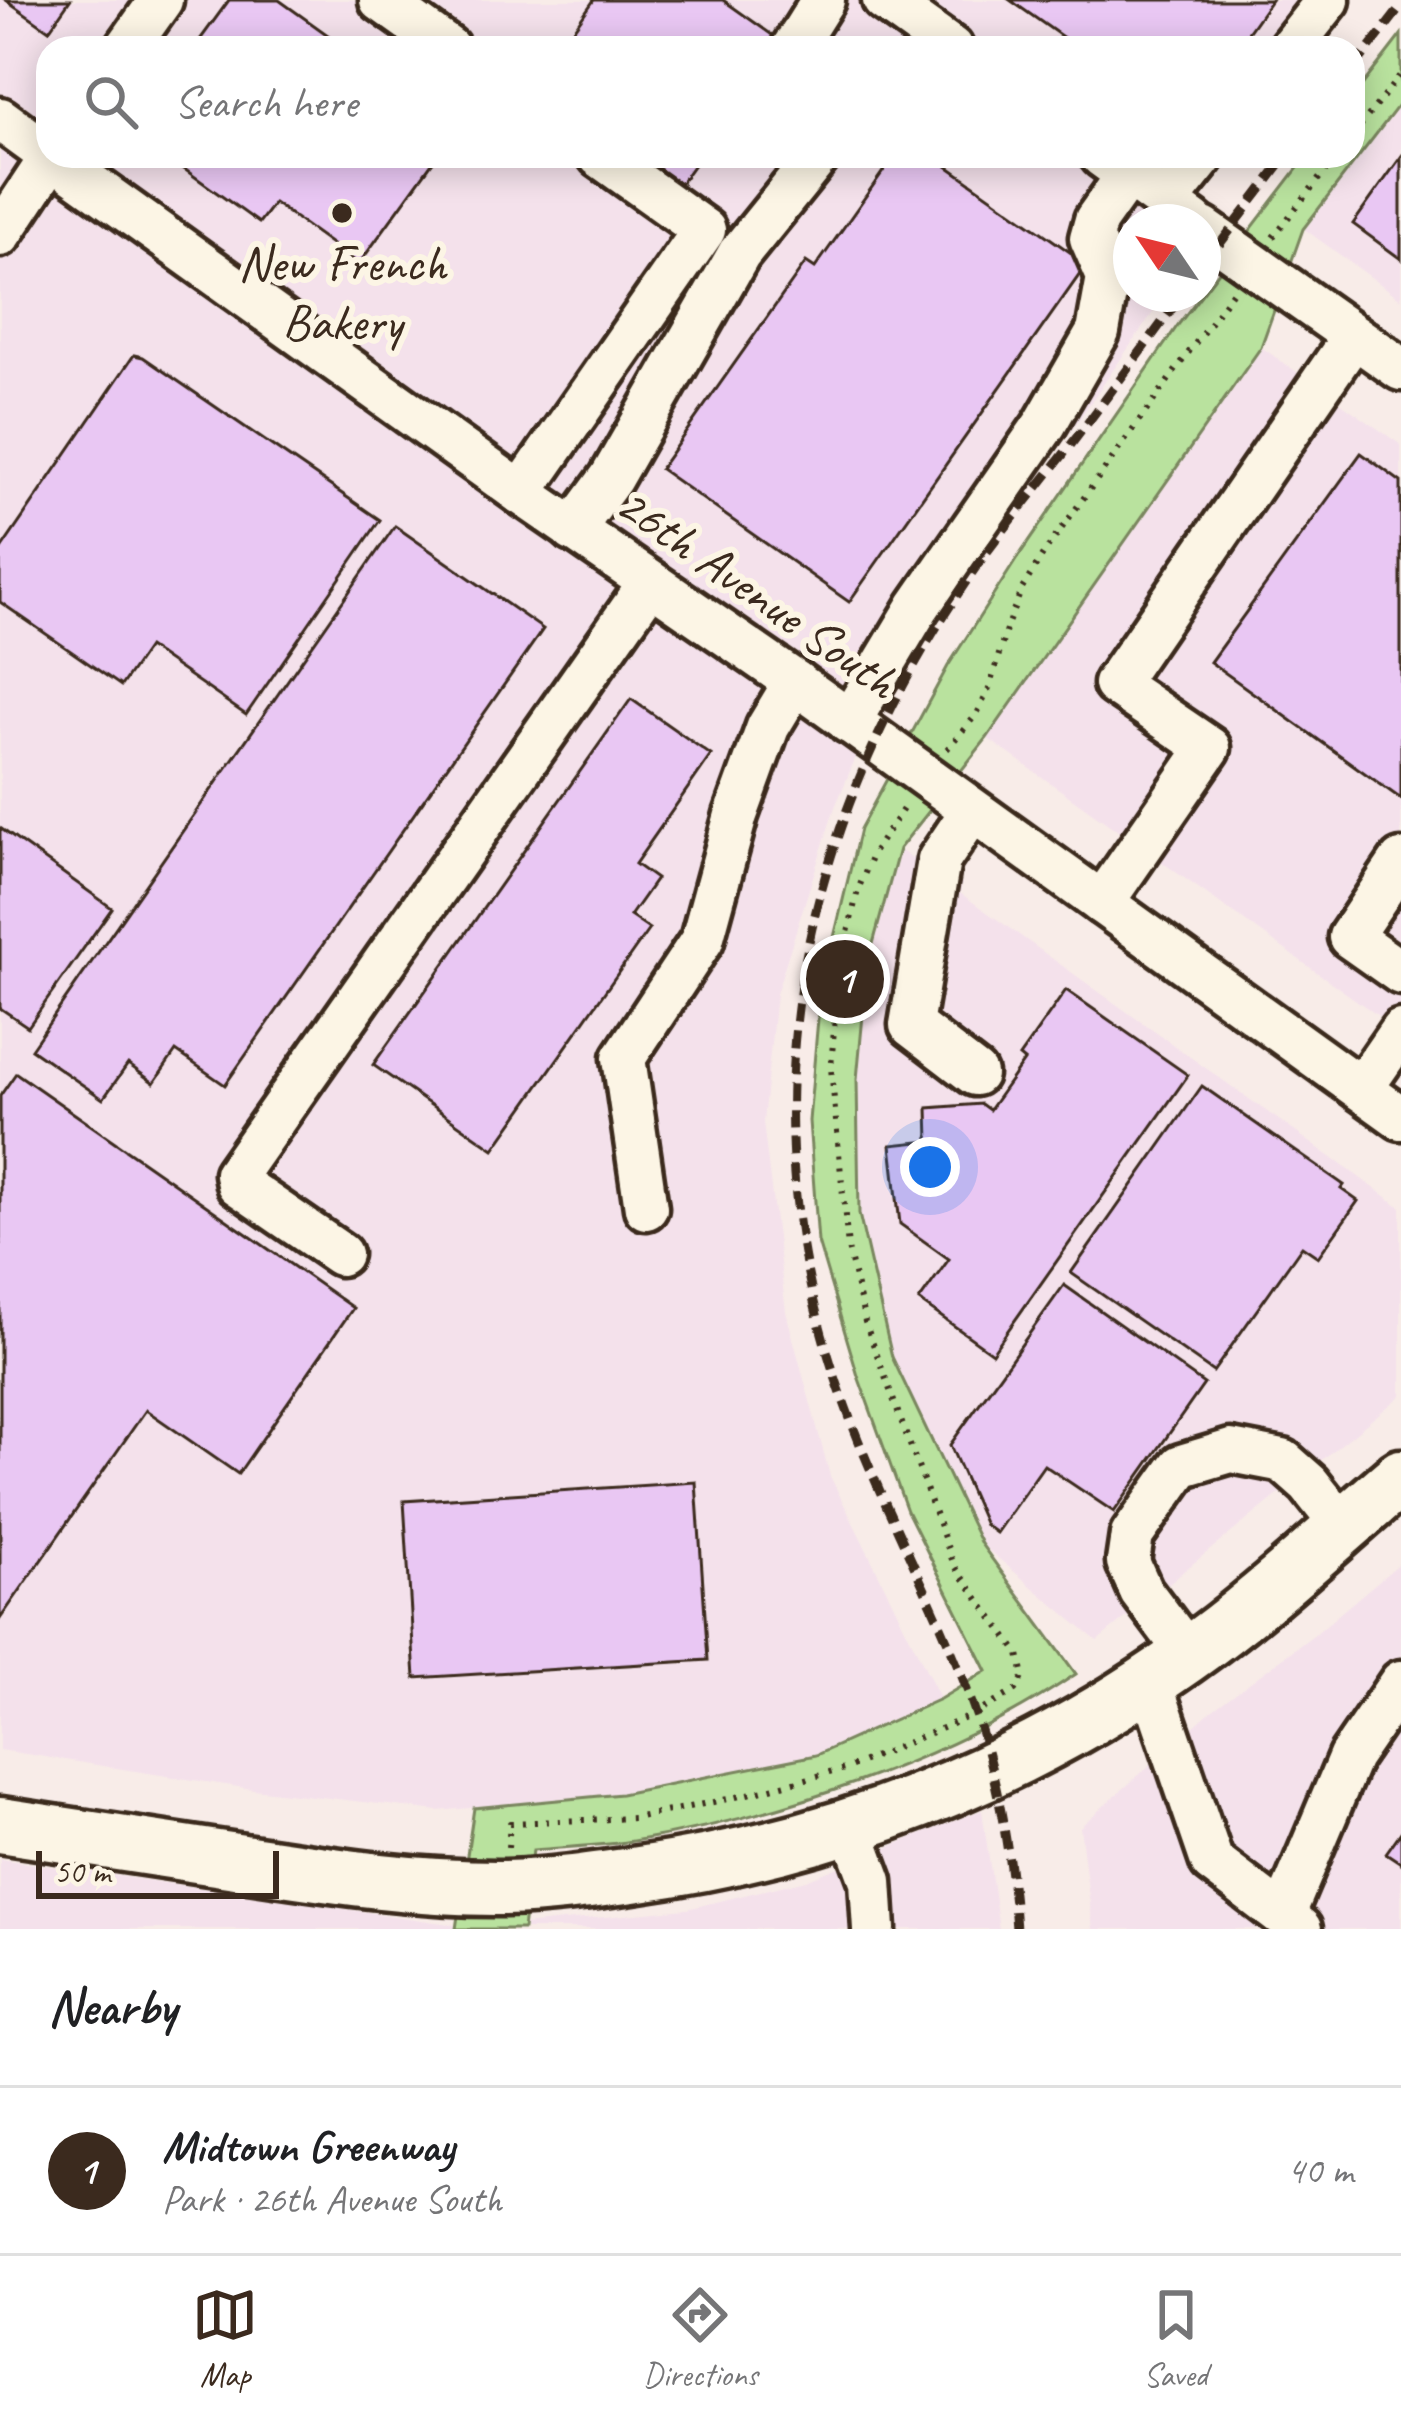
<!DOCTYPE html>
<html lang="en">
<head>
<meta charset="utf-8">
<style>
  body { margin:0; font-family:Caveat,sans-serif; background:#f6f6f6; color:#202124 }
  .compass { position:absolute; left:1113px; top:204px; width:108px; height:108px; border-radius:50%; background:#fff; box-shadow:0 6px 30px #0003; rotate:305deg }
  .scale { position:absolute; left:36px; bottom:30px; width:243px; box-sizing:border-box; padding-left:12px; border:6px solid #3b2a1e; border-top:0; font-size:33px; line-height:42px; white-space:nowrap; color:#3b2a1e; -webkit-text-stroke:9px #fcf5e5; paint-order:stroke }
  .you { position:absolute; left:930px; top:1167px; width:42px; height:42px; margin:-30px; border:9px solid #fff; border-radius:50%; background:#1a73e8; box-shadow:0 0 0 18px #1a73e833 }
  .badge { display:grid; place-items:center; width:78px; height:78px; border-radius:50%; background:#3b2a1e; color:#fff; font-size:39px; font-weight:700 }
  .pin { position:absolute; translate:-50% -50%; border:6px solid #fff; box-shadow:0 3px 12px #0006 }
  .list { margin:0; padding:0; list-style:none }
  h2 { display:flex; justify-content:space-between; align-items:center; height:156px; margin:0; padding:0 48px; font-size:51px }
  h2 small { font-size:39px; font-weight:400; color:#757577 }
  .list li { display:grid; grid-template-columns:78px 1fr auto; gap:36px; align-items:center; box-sizing:border-box; height:168px; padding:0 48px; border-top:3px solid #e0e0e0 }
  .list b { display:block; font-size:45px; white-space:nowrap }
  .list p { margin:0; font-size:39px; white-space:nowrap; color:#757577 }
  .list em { font-size:39px; font-style:normal; color:#757577 }
  .icon { flex:none; width:66px; height:66px; fill:none; stroke:currentColor; stroke-width:2; stroke-linecap:round; stroke-linejoin:round }
  .map { position:relative; flex:none; width:1401px; height:1929px; overflow:hidden }
  .search { position:absolute; background:#fff; box-shadow:0 6px 30px #0003; left:36px; right:36px; top:36px; height:132px; display:flex; align-items:center; gap:30px; box-sizing:border-box; padding:0 42px; border-radius:36px; color:#757577; font-size:45px }
  .sheet { height:324px; background:#fff }
  nav { display:flex; justify-content:space-around; align-items:center; box-sizing:border-box; height:168px; border-top:3px solid #e0e0e0; background:#fff; font-size:33px; color:#757577 }
  nav a { display:grid; justify-items:center; gap:6px }
  nav .on { color:#3b2a1e }
  .map>svg:first-child { display:block }
  .built { fill:#f4e1eb }
  .green { fill:#b9e29e; stroke:#7a865e; stroke-width:3 }
  .building { fill:#e9c7f3; stroke:#3b2a1e; stroke-width:3 }
  .lines { fill:none; stroke-linecap:round; stroke-linejoin:round }
  .minor-casing { stroke:#3b2a1e; stroke-width:51 }
  .major-casing { stroke:#3b2a1e; stroke-width:63 }
  .path { stroke:#3b2a1e; stroke-width:6; stroke-dasharray:3 9; stroke-linecap:butt }
  .minor { stroke:#fcf5e5; stroke-width:42 }
  .major { stroke:#fcf5e5; stroke-width:54 }
  .rail { stroke:#3b2a1e; stroke-width:9; stroke-dasharray:18 9; stroke-linecap:butt }
  .poi-dot { fill:#3b2a1e; stroke:#fcf5e5; stroke-width:4.5 }
  .labels { text-anchor:middle; dominant-baseline:central; stroke-width:12; stroke-linejoin:round; paint-order:stroke }
  .poi-label { font-size:51px; fill:#3b2a1e; stroke:#fcf5e5 }
  .street-label { font-size:51px; fill:#3b2a1e; stroke:#fcf5e5 }
</style>
</head>
<body>
<div class="map">
<svg width="1401" height="1929" viewBox="0 0 1401 1929">
  <rect width="100%" height="100%" fill="#f8ece8"/>
  <filter id="ink" filterUnits="userSpaceOnUse"><feTurbulence type="fractalNoise" baseFrequency=".00833" numOctaves="2"/><feDisplacementMap in="SourceGraphic" scale="24" xChannelSelector="R" yChannelSelector="G"/><feConvolveMatrix kernelMatrix="1 2 1 2 8 2 1 2 1" color-interpolation-filters="sRGB"/></filter>
  <g filter="url(#ink)">
    <!-- built -->
    <g class="built">
      <polygon points="0,0 1307,0 1273,48 48,48 48,156 1185,156 1137,213 1149,222 1131,222 1131,294 1166,294 899,678 861,745 835,807 776,994 763,1122 786,1312 830,1476 940,1698 816,1755 621,1794 438,1811 245,1788 0,1750"/>
      <polygon points="1401,88 1401,299 1296,223 1353,156"/>
      <polygon points="1261,347 1401,445 1401,1032 987,738"/>
      <polygon points="899,849 912,859 917,850 962,883 960,893 1401,1207 1401,1396 1097,1641 981,1544 892,1357 859,1214 857,1079 868,962"/>
      <polygon points="1401,1562 1401,1929 1093,1929 1080,1827 1209,1713 1320,1630"/>
      <polygon points="982,1810 999,1929 523,1929 523,1925 687,1909 806,1880"/>
      <polygon points="0,1859 456,1925 456,1929 0,1929"/>
    </g>
    <!-- green -->
    <path class="green" d="M1401 35V102L1303 229 1261 347 987 738 899 849 868 962 857 1079 859 1214 892 1357 981 1544 1076 1674C950 1759 782 1816 633 1841 600 1846 566 1847 533 1850L523 1929H456L474 1808 621 1794 816 1755 940 1699 987 1671 907 1511 858 1376 818 1242 809 1121 820 996 860 829 948 666 1016 560 1178 325 1307 156H1353V97Z"/>
    <!-- building -->
    <g class="building">
      <polygon points="6,0 70,0 49,30"/>
      <polygon points="229,0 279,0 346,48 194,48"/>
      <polygon points="594,0 723,0 782,42 777,48 560,48"/>
      <polygon points="1010,0 1271,0 1237,48 1078,48"/>
      <polygon points="166,156 437,156 359,264 274,203 259,223"/>
      <polygon points="625,156 700,156 675,191"/>
      <polygon points="894,156 933,156 1087,264 849,602 660,469 806,262 815,268"/>
      <polygon points="1401,157 1401,259 1353,224"/>
      <polygon points="134,355 143,357 380,520 246,715 148,647 121,686 0,602 0,551"/>
      <polygon points="1361,453 1401,482 1401,799 1210,662"/>
      <polygon points="395,526 543,629 225,1085 176,1051 154,1083 128,1064 103,1099 31,1049"/>
      <polygon points="631,699 711,755 635,864 656,879 630,916 649,929 494,1149 373,1065"/>
      <polygon points="0,828 112,908 28,1027 0,1008"/>
      <polygon points="1066,990 1188,1075 992,1353 919,1301 949,1259 900,1224 891,1145 929,1141 928,1108 981,1104 989,1110 1024,1061 1019,1057"/>
      <polygon points="16,1073 353,1308 238,1474 146,1410 0,1619 0,1096"/>
      <polygon points="1202,1086 1344,1185 1341,1189 1358,1201 1318,1257 1302,1246 1213,1372 1071,1273"/>
      <polygon points="1064,1285 1204,1384 1114,1512 1044,1465 996,1533 985,1525 950,1445"/>
      <polygon points="696,1482 708,1660 415,1678 404,1501"/>
      <polygon points="1401,1832 1401,1863 1386,1853"/>
    </g>
    <g class="lines">
      <!-- minor casing -->
      <g class="minor-casing">
        <g id="minor">
          <polyline points="381,0 448,48"/>
          <polyline points="884,0 951,48"/>
          <polyline points="127,48 161,0"/>
          <polyline points="793,48 823,0"/>
          <polyline points="1290,48 1328,0"/>
          <polyline points="0,119 48,154"/>
          <polyline points="51,156 521,493 795,682 1401,1118"/>
          <polyline points="1102,156 1193,222"/>
          <polyline points="1166,202 1203,156"/>
          <polyline points="1203,229 1401,369"/>
          <polyline points="0,235 52,156"/>
          <polyline points="521,493 704,230 600,156"/>
          <polyline points="573,530 611,478 739,254 818,156"/>
          <polyline points="849,722 918,607 1045,424 1098,332 1108,277 1091,238 1096,220 1128,175"/>
          <polyline points="972,811 939,860 911,1025 975,1074"/>
          <polyline points="1401,861 1350,937 1401,973"/>
          <polyline points="1102,903 1209,748 1115,684 1354,336"/>
          <polyline points="1361,1089 1401,1031"/>
          <polyline points="646,1208 624,1058 702,940 736,815 768,727 795,682"/>
          <polyline points="340,1254 238,1184 236,1174 650,583"/>
          <polyline points="1189,1655 1141,1591 1128,1562 1132,1535 1181,1466 1231,1451 1283,1461 1309,1484 1344,1528"/>
          <polyline points="1150,1681 1212,1862 1300,1929"/>
          <polyline points="851,1827 871,1881 874,1929"/>
          <polyline points="1283,1916 1350,1757 1401,1682"/>
        </g>
      </g>
      <!-- major casing -->
      <g class="major-casing">
        <path id="major" d="M0 1825C81 1838 162 1850 243 1862 329 1875 417 1889 505 1888 548 1887 590 1881 632 1875 835 1847 1017 1776 1185 1657 1261 1604 1330 1537 1401 1477"/>
      </g>
      <!-- path -->
      <g class="path">
        <polyline points="1353,135 1401,74"/>
        <polyline points="1273,237 1337,156"/>
        <polyline points="947,749 977,714 989,689 1008,623 1022,589 1044,553 1233,291"/>
        <polyline points="508,1847 510,1823 634,1818 728,1799 845,1769 975,1714 1016,1690 1024,1676 1019,1654 954,1565 865,1322 848,1248 831,1068 836,1003 847,937 858,890 873,853 907,803"/>
      </g>
      <!-- minor -->
      <use href="#minor" class="minor"/>
      <!-- major -->
      <use href="#major" class="major"/>
      <!-- rail -->
      <g class="rail">
        <polyline points="1353,69 1401,7"/>
        <polyline points="1203,266 1287,156"/>
        <path d="M1016 1929C1011 1856 999 1785 976 1715 940 1609 883 1511 845 1405 737 1111 799 822 974 570 1002 530 1034 493 1063 455 1104 402 1143 348 1183 294"/>
      </g>
    </g>
  </g>
  <!-- markers -->
  <circle class="poi-dot" cx="342" cy="213" r="12"/>
  <g class="labels">
    <!-- poi labels -->
    <g class="poi-label">
      <text x="342" y="263">New French<tspan x="342" dy="59">Bakery</tspan></text>
    </g>
    <!-- street labels -->
    <g class="street-label">
      <text transform="translate(757 592) rotate(35)">26th Avenue South</text>
    </g>
  </g>
</svg>
<svg class="compass" viewBox="-18 -18 36 36"><path d="M0-13l5 13h-10z" fill="#e53935"/><path d="M0 13l5-13h-10z" fill="#757577"/></svg>
<div class="scale">50 m</div>
<div class="you"></div>
<div class="pin badge" style="left:845px;top:979px">1</div>
<div class="search"><svg class="icon" aria-label="search" viewBox="0 0 24 24"><circle cx="10" cy="10" r="6"/><path d="M15 15l6 6"/></svg>Search here</div>
</div>
<section class="sheet">
<h2>Nearby<small></small></h2>
<ul class="list">
<li><span class="badge">1</span><div><b>Midtown Greenway</b><p>Park · 26th Avenue South</p></div><em>40 m</em></li>
</ul>
</section>
<nav>
<a class="on"><svg class="icon" aria-label="map" viewBox="0 0 24 24"><path d="M3 6l6-2 6 2 6-2v14l-6 2-6-2-6 2zM9 4v14M15 6v14"/></svg>Map</a>
<a><svg class="icon" aria-label="directions" viewBox="0 0 24 24"><path d="M12 3l9 9-9 9-9-9zM9 14v-3h6M13 9l2 2-2 2"/></svg>Directions</a>
<a><svg class="icon" aria-label="saved" viewBox="0 0 24 24"><path d="M7 4h10v16l-5-4-5 4z"/></svg>Saved</a>
</nav>
</body>
</html>
